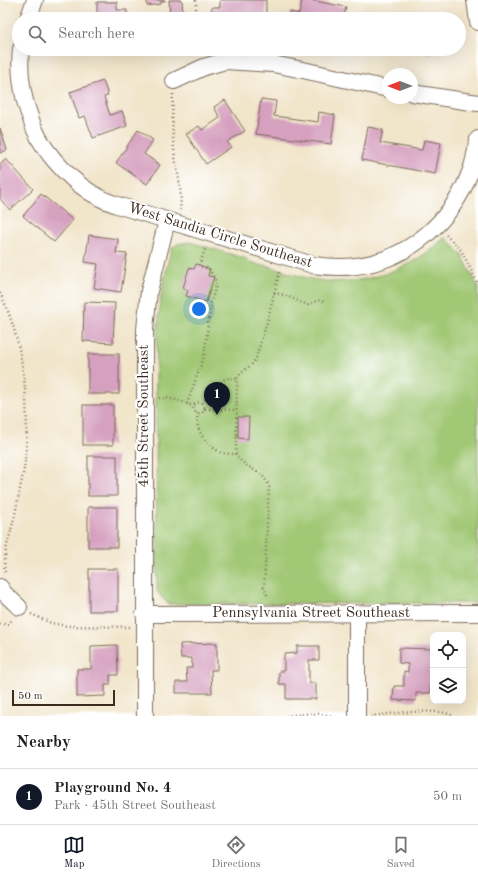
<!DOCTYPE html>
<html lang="en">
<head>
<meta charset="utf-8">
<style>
  body { margin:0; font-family:"Old Standard TT",serif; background:#f6f6f6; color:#202124 }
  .controls { position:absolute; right:12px; bottom:12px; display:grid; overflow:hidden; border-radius:8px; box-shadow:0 4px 16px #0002 }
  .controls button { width:36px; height:36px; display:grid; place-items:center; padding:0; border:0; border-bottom:1px solid #e0e0e0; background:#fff; color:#202124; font:20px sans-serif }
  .compass { position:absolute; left:382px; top:68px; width:36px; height:36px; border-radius:50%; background:#fff; box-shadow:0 4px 16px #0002; rotate:270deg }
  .scale { position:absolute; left:12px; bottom:10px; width:103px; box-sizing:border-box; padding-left:4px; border:2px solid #3b2a1e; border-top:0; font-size:11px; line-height:14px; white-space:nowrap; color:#3b2a1e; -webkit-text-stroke:3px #fff; paint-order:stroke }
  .you { position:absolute; left:199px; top:309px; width:14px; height:14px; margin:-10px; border:3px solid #fff; border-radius:50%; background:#1a73e8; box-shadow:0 0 0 6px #1a73e833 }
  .badge { display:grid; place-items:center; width:26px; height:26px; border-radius:50%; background:#111827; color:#fff; font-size:13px; font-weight:700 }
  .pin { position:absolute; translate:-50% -33px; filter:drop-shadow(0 1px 2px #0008) }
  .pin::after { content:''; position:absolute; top:21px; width:14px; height:12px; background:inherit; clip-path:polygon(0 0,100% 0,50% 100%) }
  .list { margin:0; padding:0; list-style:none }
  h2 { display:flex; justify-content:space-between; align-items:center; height:52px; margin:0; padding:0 16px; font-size:17px }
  h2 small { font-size:13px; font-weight:400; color:#757577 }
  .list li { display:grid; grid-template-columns:26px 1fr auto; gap:12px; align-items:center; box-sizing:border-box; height:56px; padding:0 16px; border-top:1px solid #e0e0e0 }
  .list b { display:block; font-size:15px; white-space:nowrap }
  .list p { margin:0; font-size:13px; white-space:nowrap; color:#757577 }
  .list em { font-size:13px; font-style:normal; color:#757577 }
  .icon { flex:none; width:22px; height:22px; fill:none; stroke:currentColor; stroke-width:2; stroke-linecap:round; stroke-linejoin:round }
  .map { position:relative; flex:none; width:478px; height:716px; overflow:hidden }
  .search { position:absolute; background:#fff; box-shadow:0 4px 16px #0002; left:12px; right:12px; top:12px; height:44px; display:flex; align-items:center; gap:10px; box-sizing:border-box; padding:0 14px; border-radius:22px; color:#757577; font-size:15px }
  .sheet { height:108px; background:#fff }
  nav { display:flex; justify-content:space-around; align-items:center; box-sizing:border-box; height:56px; border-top:1px solid #e0e0e0; background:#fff; font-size:11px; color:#757577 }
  nav a { display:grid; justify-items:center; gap:2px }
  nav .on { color:#111827 }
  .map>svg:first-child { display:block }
  .green { fill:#a0c874; stroke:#6e7949 }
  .building { fill:#d6a0bf }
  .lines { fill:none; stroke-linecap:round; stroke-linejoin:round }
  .minor-casing { stroke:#7b6b5a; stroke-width:18 }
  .path { stroke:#7b6b5a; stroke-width:2.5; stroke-dasharray:1 3; stroke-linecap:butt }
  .minor { stroke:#fff; stroke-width:16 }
  .labels { text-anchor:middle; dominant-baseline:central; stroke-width:4; stroke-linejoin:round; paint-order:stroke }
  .street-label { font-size:15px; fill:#3b2a1e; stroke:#fff }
</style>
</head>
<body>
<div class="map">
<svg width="478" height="716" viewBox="0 0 478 716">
  <rect width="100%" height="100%" fill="#fff"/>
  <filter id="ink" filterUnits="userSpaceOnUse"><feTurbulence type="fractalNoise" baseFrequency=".025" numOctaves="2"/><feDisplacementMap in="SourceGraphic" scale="8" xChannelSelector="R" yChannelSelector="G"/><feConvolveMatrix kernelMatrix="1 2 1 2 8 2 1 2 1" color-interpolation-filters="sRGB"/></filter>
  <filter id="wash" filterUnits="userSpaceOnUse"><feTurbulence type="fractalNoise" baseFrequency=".012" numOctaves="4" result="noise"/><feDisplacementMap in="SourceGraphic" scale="16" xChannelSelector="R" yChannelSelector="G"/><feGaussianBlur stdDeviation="0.9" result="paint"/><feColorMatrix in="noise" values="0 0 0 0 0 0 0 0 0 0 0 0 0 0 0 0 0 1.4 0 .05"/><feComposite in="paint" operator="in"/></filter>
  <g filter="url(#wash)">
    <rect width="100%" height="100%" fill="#f1e5ca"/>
    <!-- green -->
    <path class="green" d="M445 237 461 253 478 287V603L168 604 157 592C157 536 156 481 156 425 156 365 154 306 172 248L177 244 190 242 247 259 248 261 262 266 265 265C283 271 300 277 318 280 363 287 414 269 445 237Z"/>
    <g id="blocks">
      <!-- building -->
      <g class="building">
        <polygon points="147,0 165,0 165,1 161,1 161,4 147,6"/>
        <polygon points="169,0 182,0 183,16 170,17"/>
        <polygon points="220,0 266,0 266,19 211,19 212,7 220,7"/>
        <polygon points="302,0 310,0 346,7 343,19 289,19 290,12 299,14"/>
        <polygon points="97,2 117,2 117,10 127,10 127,19 88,19 88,15 97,15"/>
        <polygon points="364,12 407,18 407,19 363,19"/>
        <polygon points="418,49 434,49 434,54 418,52"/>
        <polygon points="103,81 108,95 104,97 110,115 122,111 127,126 93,138 85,116 79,118 70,92"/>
        <polygon points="261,99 276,101 274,116 318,122 319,112 335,115 331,144 256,134"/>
        <polygon points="225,100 245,131 227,142 231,147 206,164 186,134 199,126 202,130 220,118 214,107"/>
        <polygon points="368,127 383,130 380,143 422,150 424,140 441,143 435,174 362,160"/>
        <polygon points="0,128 7,150 0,153"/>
        <polygon points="138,130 153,140 144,154 160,165 147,184 116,163"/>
        <polygon points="6,159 33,189 10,210 0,199 0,165"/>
        <polygon points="41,194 73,220 54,242 23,216"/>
        <polygon points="89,235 118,239 116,253 127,254 121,292 94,288 98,264 85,262"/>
        <polygon points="196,264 210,269 208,276 214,277 206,302 186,296 188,290 183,288 189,268 194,269"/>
        <polygon points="84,302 115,303 113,343 83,341"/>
        <rect x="88" y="354" width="31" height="40"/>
        <rect x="83" y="405" width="30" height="40"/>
        <polygon points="238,417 249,417 248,439 238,438"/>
        <rect x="88" y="456" width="29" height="40"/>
        <rect x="88" y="507" width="29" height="40"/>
        <rect x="89" y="569" width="29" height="42"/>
        <polygon points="217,643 217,670 211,670 212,693 176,693 176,682 187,682 186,668 192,668 192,658 181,658 180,644"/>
        <polygon points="117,645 118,675 110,675 110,685 105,685 105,696 77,697 77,669 91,669 91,646"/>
        <polygon points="297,646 319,646 319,660 309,660 309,683 316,683 316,699 286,699 286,684 279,684 279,671 284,671 284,654 297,653"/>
        <polygon points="399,648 433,649 433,675 431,675 430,693 416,693 416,701 393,700 394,686 404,686 404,671 408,672 408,664 399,663"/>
      </g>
    </g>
  </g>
  <g filter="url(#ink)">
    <use href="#blocks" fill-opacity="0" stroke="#7b6b5a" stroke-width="1"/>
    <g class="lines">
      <!-- minor casing -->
      <g class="minor-casing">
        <g id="minor">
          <polyline points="475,0 478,22"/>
          <polyline points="28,19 35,0"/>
          <path d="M21 49C19 67 21 84 25 101 28 111 31 121 35 130 46 156 75 185 100 198 106 201 112 203 117 205L313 265C327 267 342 268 356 266 407 260 451 222 469 175 474 164 476 151 478 139"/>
          <polyline points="174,81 204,67 225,61 273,64 303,70 388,89"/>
          <polyline points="412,93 478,103"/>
          <polyline points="0,587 4,593 19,607"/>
          <polyline points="144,614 478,613"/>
          <polyline points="357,614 357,716"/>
          <polyline points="145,716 145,329 149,291 167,221"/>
        </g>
      </g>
      <!-- path -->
      <g class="path">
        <polyline points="196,0 196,19"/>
        <path d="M173 94C172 112 172 130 174 149 176 169 183 189 180 210"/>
        <polyline points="446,235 461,250 478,284"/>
        <path d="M0 293C25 343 31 413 24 469 22 479 20 489 18 499 16 508 15 517 12 526 9 541 2 557 5 573"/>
        <polyline points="274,293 284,295 308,305 318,300 326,302"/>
        <path d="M159 398C172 397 181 402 193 406"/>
        <circle cx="199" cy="408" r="5.5"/>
        <polyline points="202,403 223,380 227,378 237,379"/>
        <polyline points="187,404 204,356 211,302 216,286 216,281 209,269 199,266 206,247"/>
        <polyline points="205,409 237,410"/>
        <path d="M198 413C194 430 206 444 220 452 224 454 231 454 236 454"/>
        <path d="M267 595 264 587 269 487C265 470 243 469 236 454L237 379 240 374 252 364 256 358 267 322 280 270"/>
        <polyline points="31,614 51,623 67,626 132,627"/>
        <polyline points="0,624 9,624 12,619"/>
        <path d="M286 716C301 714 316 712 332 716"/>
        <path d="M371 716C390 714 437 707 454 716"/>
      </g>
      <!-- minor -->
      <use href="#minor" class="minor"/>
    </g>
  </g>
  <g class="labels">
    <!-- street labels -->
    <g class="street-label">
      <text transform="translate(220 236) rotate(17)">West Sandia Circle Southeast</text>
      <text transform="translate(144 416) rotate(-90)">45th Street Southeast</text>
      <text x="311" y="613">Pennsylvania Street Southeast</text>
    </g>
  </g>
</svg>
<div class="controls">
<button><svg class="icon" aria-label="locate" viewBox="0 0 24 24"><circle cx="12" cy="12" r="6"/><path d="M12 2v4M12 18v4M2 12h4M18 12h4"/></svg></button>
<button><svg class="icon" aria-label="layers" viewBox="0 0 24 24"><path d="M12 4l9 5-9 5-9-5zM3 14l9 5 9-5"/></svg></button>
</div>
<svg class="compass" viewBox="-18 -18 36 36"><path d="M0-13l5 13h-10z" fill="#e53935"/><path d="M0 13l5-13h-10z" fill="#757577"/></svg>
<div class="scale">50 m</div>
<div class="you"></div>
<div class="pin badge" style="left:217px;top:415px">1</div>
<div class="search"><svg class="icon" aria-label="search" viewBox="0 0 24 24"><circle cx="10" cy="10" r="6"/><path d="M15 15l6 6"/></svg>Search here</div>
</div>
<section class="sheet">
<h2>Nearby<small></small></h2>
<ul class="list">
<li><span class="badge">1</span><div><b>Playground No. 4</b><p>Park · 45th Street Southeast</p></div><em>50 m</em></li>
</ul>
</section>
<nav>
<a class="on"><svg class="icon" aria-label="map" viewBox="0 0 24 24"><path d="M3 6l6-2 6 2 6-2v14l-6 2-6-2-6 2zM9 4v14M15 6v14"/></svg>Map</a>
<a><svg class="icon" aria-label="directions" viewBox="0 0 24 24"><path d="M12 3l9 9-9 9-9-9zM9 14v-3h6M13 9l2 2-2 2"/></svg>Directions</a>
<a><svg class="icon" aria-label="saved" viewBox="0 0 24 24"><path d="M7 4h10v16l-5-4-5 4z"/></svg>Saved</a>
</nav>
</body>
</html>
